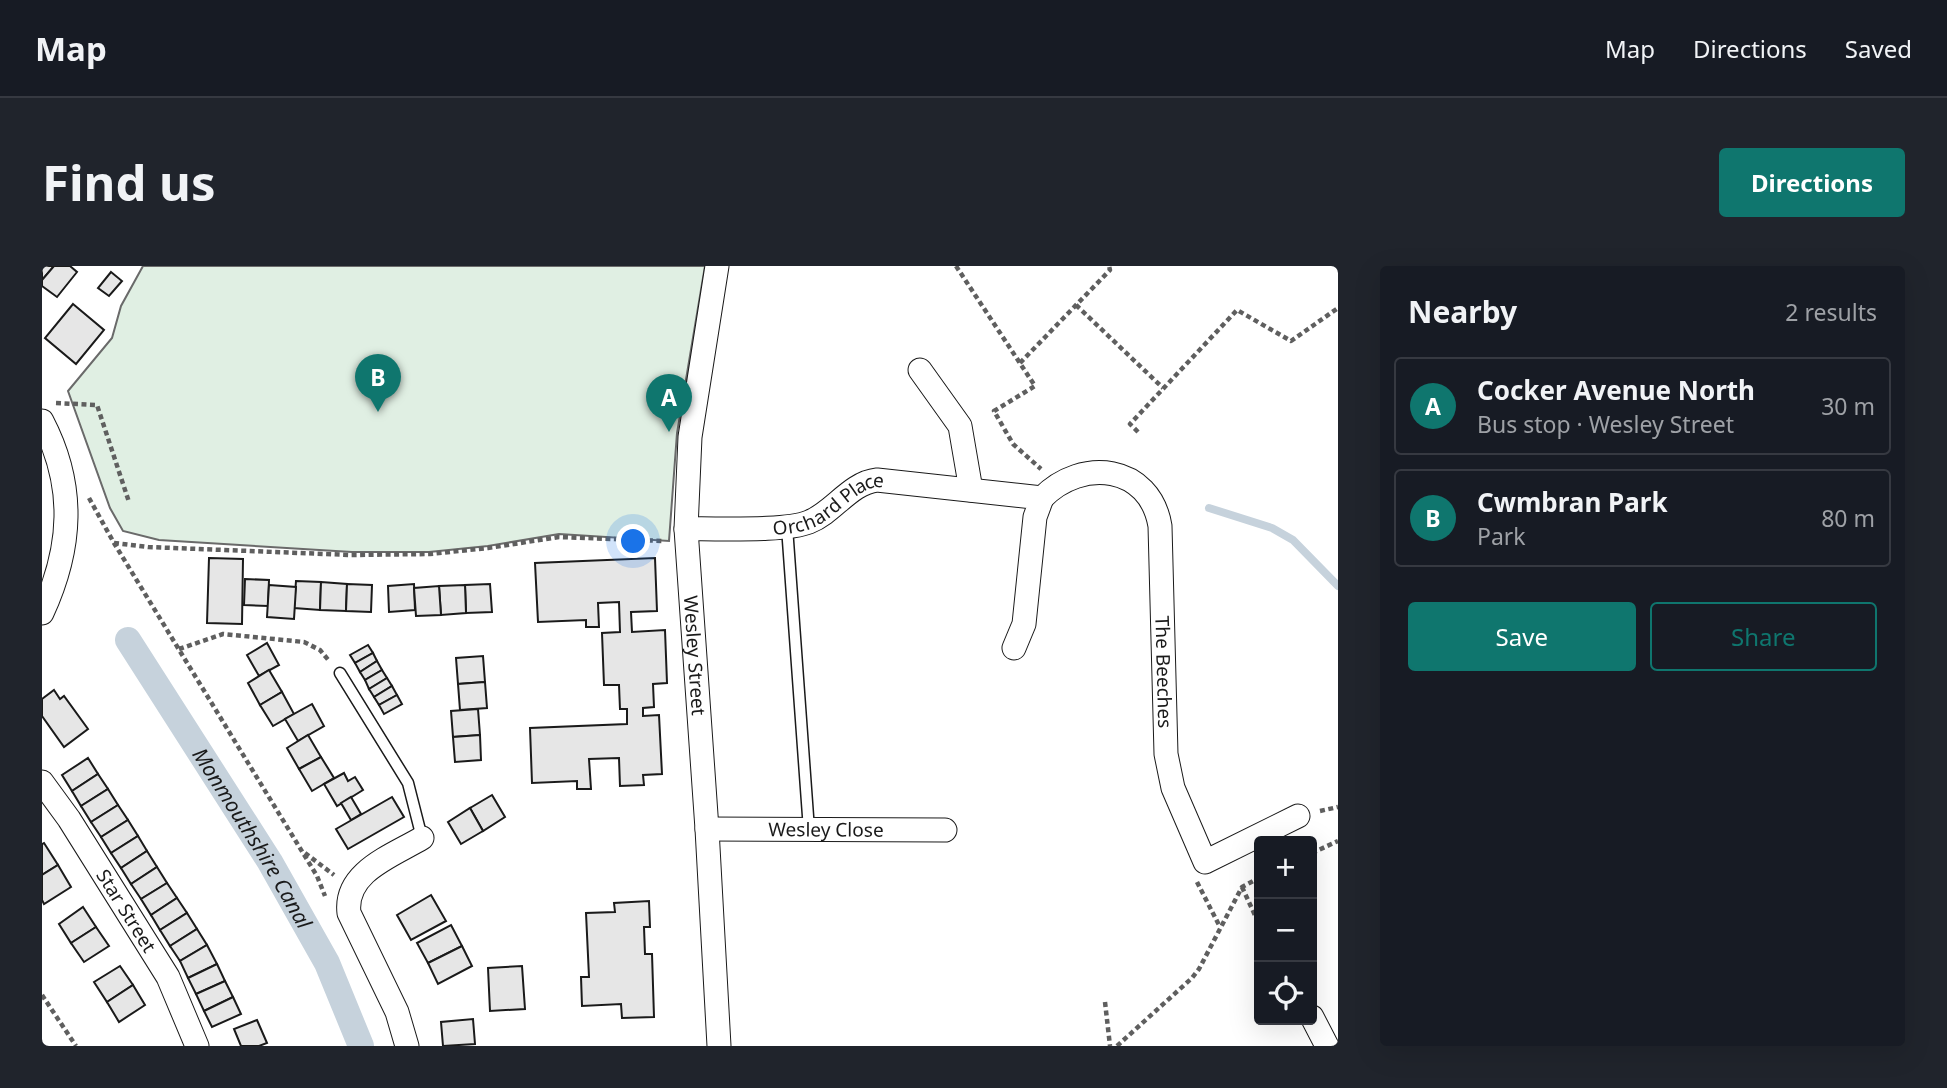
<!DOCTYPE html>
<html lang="en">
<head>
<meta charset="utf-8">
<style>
  body { margin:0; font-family:"Noto Sans",sans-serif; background:#20242c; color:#f1f3f6 }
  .controls { position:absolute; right:21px; bottom:21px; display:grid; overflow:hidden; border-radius:7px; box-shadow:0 7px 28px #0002 }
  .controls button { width:63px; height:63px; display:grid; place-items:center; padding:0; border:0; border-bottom:2px solid #363941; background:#171b24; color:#f1f3f6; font:35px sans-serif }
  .you { position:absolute; left:592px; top:276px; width:24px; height:24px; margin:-18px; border:5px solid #fff; border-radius:50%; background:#1a73e8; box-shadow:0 0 0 10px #1a73e833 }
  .badge { display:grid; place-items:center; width:46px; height:46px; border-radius:50%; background:#0f766e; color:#fff; font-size:23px; font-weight:700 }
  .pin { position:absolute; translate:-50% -58px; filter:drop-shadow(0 2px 4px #0008) }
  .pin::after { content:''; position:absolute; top:37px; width:24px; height:21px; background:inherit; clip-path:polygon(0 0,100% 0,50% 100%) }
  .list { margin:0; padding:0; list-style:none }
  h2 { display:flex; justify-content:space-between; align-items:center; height:91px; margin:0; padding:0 28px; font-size:30px }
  h2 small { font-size:23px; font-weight:400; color:#9ea1a6 }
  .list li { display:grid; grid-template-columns:46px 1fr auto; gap:21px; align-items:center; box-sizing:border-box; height:98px; margin:0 14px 14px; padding:0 14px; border:2px solid #363941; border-radius:7px }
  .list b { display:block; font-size:26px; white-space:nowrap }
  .list p { margin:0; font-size:23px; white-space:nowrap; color:#9ea1a6 }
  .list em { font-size:23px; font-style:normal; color:#9ea1a6 }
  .actions { display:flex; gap:14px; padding:21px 28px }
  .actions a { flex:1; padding:16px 0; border:2px solid #0f766e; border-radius:7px; text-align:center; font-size:24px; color:#0f766e }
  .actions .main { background:#0f766e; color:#fff }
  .icon { flex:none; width:38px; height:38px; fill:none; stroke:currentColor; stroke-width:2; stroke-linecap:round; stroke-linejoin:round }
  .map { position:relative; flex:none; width:1296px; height:780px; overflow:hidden; border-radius:7px }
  header { display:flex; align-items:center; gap:42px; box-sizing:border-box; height:98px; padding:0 35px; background:#171b24; border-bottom:2px solid #363941 }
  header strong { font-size:33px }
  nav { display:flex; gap:38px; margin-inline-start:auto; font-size:24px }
  .intro { display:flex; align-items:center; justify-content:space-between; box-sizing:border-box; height:168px; padding:0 42px }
  h1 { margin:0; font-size:49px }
  .button { padding:18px 32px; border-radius:7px; background:#0f766e; color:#fff; font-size:24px; font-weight:700 }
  main { display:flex; gap:42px; padding:0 42px }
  aside { flex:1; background:#171b24; border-radius:7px; box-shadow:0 7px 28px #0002 }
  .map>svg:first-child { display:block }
  .green { fill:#e0efe3; stroke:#6a6a6a; stroke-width:2 }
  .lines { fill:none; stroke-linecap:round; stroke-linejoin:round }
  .stream { stroke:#c6d2dc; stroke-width:8 }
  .canal { stroke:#c6d2dc; stroke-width:26 }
  .building { fill:#e6e6e6; stroke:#1a1a1a; stroke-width:2 }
  .service-casing { stroke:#1a1a1a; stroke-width:13 }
  .minor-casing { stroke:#1a1a1a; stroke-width:25 }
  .path { stroke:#5f5f5f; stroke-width:4.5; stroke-dasharray:5 3.5; stroke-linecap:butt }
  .service { stroke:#fff; stroke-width:10 }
  .minor { stroke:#fff; stroke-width:23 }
  .labels { text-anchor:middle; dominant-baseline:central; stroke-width:5; stroke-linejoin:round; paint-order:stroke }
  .street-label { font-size:19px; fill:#1a1a1a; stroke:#fff }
  .water-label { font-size:21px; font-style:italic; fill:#1a1a1a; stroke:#fff }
</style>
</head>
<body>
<header>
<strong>Map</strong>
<nav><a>Map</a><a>Directions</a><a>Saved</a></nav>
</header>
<div class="intro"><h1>Find us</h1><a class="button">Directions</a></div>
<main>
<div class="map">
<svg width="1296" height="780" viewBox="0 0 1296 780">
  <rect width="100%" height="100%" fill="#fff"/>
  <!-- green -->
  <polygon class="green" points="101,0 663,0 635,167 627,275 517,268 446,280 387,286 310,286 117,274 81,265 68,242 26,125 70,72 79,40"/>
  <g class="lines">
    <!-- stream -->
    <polyline class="stream" points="1167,242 1230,262 1251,274 1296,320"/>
    <!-- canal -->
    <path class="canal" id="s1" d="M86 374 228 596 285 697 319 780"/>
  </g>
  <!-- building -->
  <g class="building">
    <polygon points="0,0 12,0 0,14"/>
    <polygon points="12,0 28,0 35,6 15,31 0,20 0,14"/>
    <polygon points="69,6 80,15 67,30 56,22"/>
    <polygon points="31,38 62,64 34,98 3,72"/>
    <polygon points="167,292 201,293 200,358 165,357"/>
    <polygon points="613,292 615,345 589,346 590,366 623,364 625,417 611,418 612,441 601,442 601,450 617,449 620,508 601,509 602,519 578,520 577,492 547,493 549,523 535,523 535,515 490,517 488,462 585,458 585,443 578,443 577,419 562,419 560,367 578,366 577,336 556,337 557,361 544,361 544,354 496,356 493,297"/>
    <polygon points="203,313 227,314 226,340 202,339"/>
    <polygon points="254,315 279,316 278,344 252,342"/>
    <polygon points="279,316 305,318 304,345 278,344"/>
    <polygon points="305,318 330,319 329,346 304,345"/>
    <polygon points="372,318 373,344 347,346 346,320"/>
    <polygon points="448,318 450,346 424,347 423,319"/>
    <polygon points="227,319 254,321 252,353 225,351"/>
    <polygon points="423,319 424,347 399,349 397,320"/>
    <polygon points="397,320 399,349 374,350 372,322"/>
    <polygon points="225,377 237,399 217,410 205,389"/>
    <polygon points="326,379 331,387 313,397 308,389"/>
    <polygon points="331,387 335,395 318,406 313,397"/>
    <polygon points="441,390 443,416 416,418 414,392"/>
    <polygon points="335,395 340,404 323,414 318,406"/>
    <polygon points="227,404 240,426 218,439 206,417"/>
    <polygon points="340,404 345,412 327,423 323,414"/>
    <polygon points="345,412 350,420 332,431 327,423"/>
    <polygon points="443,416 445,442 418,444 416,418"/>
    <polygon points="350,420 355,429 337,439 332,431"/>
    <polygon points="12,424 18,433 22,430 46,463 22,481 0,450 0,433"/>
    <polygon points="240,426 252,448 231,460 218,439"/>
    <polygon points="355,429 360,438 342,448 337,439"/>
    <polygon points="270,438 282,460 256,475 243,453"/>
    <polygon points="436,443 438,469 411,471 409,445"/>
    <polygon points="266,469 279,491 257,503 245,482"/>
    <polygon points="438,469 439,494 413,496 411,471"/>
    <polygon points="279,491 292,512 270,525 257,503"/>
    <polygon points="46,492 56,508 30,525 20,509"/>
    <polygon points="302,507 306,515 313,511 321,524 295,540 282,518"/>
    <polygon points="56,508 66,523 39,540 30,525"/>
    <polygon points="66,523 76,539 49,556 39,540"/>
    <polygon points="450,529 463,551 441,565 428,542"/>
    <polygon points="309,531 319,548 309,554 299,537"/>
    <polygon points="350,531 362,551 306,583 294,563"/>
    <polygon points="76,539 86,554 59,571 49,556"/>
    <polygon points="428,542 441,565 419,578 406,556"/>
    <polygon points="86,554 96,570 69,587 59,571"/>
    <polygon points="96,570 105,585 79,602 69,587"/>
    <polygon points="2,577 16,599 0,609 0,578"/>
    <polygon points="105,585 115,601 89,618 79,602"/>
    <polygon points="16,599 29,621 2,638 0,634 0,609"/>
    <polygon points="115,601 125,617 99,633 89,618"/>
    <polygon points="125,617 135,632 109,649 99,633"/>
    <polygon points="389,629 404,655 369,674 355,649"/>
    <polygon points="135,632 145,647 118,664 109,649"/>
    <polygon points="607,635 608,661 602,661 603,688 610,688 612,751 580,752 579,738 540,740 539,711 547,711 544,647 573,646 572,637"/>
    <polygon points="41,641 54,661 29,677 17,658"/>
    <polygon points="145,647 155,663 128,680 118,664"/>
    <polygon points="409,659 420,680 386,697 375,677"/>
    <polygon points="54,661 67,680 42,696 29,677"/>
    <polygon points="155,663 165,679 138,695 128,680"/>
    <polygon points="165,679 175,698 146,712 138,695"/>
    <polygon points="420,680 430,700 396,718 386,697"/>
    <polygon points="175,698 183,715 154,728 146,712"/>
    <polygon points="78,700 91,719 65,736 52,716"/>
    <polygon points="480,700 483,743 448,745 446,702"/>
    <polygon points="183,715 191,731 162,745 154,728"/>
    <polygon points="91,719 103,739 77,756 65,736"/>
    <polygon points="191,731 199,748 170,761 162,745"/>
    <polygon points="431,753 433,778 401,780 399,756"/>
    <polygon points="215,754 225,777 217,780 199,780 192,763"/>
  </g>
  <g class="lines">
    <!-- service casing -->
    <g class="service-casing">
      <g id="service">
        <polyline points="745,261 767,564"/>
        <polyline points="298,407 366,517 380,572"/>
      </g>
    </g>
    <!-- minor casing -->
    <g class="minor-casing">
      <g id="minor">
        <path id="s2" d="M675 0 648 171 644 263 665 563 677 780"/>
        <polyline points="878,104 918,160 929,224"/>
        <path d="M0 155C34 220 30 282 0 347"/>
        <path id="s3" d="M1000 232C1040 191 1108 199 1118 260L1124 488 1131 522 1163 596 1256 550"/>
        <path id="s4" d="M644 263C674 262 742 266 767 256 792 246 808 217 835 214L1000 232 993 251 982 358 972 382"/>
        <path id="s5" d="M0 516 27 553 126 711 155 780"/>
        <path id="s6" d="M665 563 903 564"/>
        <polyline points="1270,751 1285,780"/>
        <path d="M365 780 355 746 307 647C302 606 350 590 380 572"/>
      </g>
    </g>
    <!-- path -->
    <g class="path">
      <polyline points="914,0 993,120 952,145 971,178 999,203"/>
      <polyline points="1034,39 1121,122"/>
      <polyline points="978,97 1068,4 1067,0"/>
      <polyline points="14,137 55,139 87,236"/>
      <polyline points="1096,166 1088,158 1195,44 1249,75 1296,42"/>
      <polyline points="47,232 72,277 275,610 283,630"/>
      <polyline points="72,277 106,281 309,289 388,288 446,282 517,271 622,275"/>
      <polyline points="137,383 181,368 262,376 278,384 288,396"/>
      <polyline points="1278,545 1296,541"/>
      <polyline points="263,587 292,609"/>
      <polyline points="1270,587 1296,575"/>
      <polyline points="1155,616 1178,661"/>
      <polyline points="1200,621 1217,658"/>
      <polyline points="0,729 34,780"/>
      <polyline points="1063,736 1068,780"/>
      <polyline points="1075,780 1150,712 1157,703 1200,621 1217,612"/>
    </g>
    <!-- service -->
    <use href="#service" class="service"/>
    <!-- minor -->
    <use href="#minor" class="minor"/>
  </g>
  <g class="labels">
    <!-- street labels -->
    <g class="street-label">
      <text stroke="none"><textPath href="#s4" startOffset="149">Orchard Place</textPath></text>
      <text stroke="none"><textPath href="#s2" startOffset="392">Wesley Street</textPath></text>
      <text stroke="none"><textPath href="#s3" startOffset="299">The Beeches</textPath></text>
      <text stroke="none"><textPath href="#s6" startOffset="119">Wesley Close</textPath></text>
      <text stroke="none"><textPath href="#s5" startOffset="154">Star Street</textPath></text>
    </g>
    <!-- water labels -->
    <g class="water-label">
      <text stroke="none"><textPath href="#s1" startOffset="234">Monmouthshire Canal</textPath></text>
    </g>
  </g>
</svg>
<div class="controls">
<button>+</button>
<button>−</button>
<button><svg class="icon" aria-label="locate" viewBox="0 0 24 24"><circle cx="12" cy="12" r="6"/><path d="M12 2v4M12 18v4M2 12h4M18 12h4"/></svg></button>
</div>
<div class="you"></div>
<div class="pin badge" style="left:627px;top:166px">A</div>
<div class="pin badge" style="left:336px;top:146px">B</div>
</div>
<aside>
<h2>Nearby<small>2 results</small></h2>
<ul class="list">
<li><span class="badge">A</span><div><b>Cocker Avenue North</b><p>Bus stop · Wesley Street</p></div><em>30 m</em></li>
<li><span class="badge">B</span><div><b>Cwmbran Park</b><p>Park</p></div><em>80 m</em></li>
</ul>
<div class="actions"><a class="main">Save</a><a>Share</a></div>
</aside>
</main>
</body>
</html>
